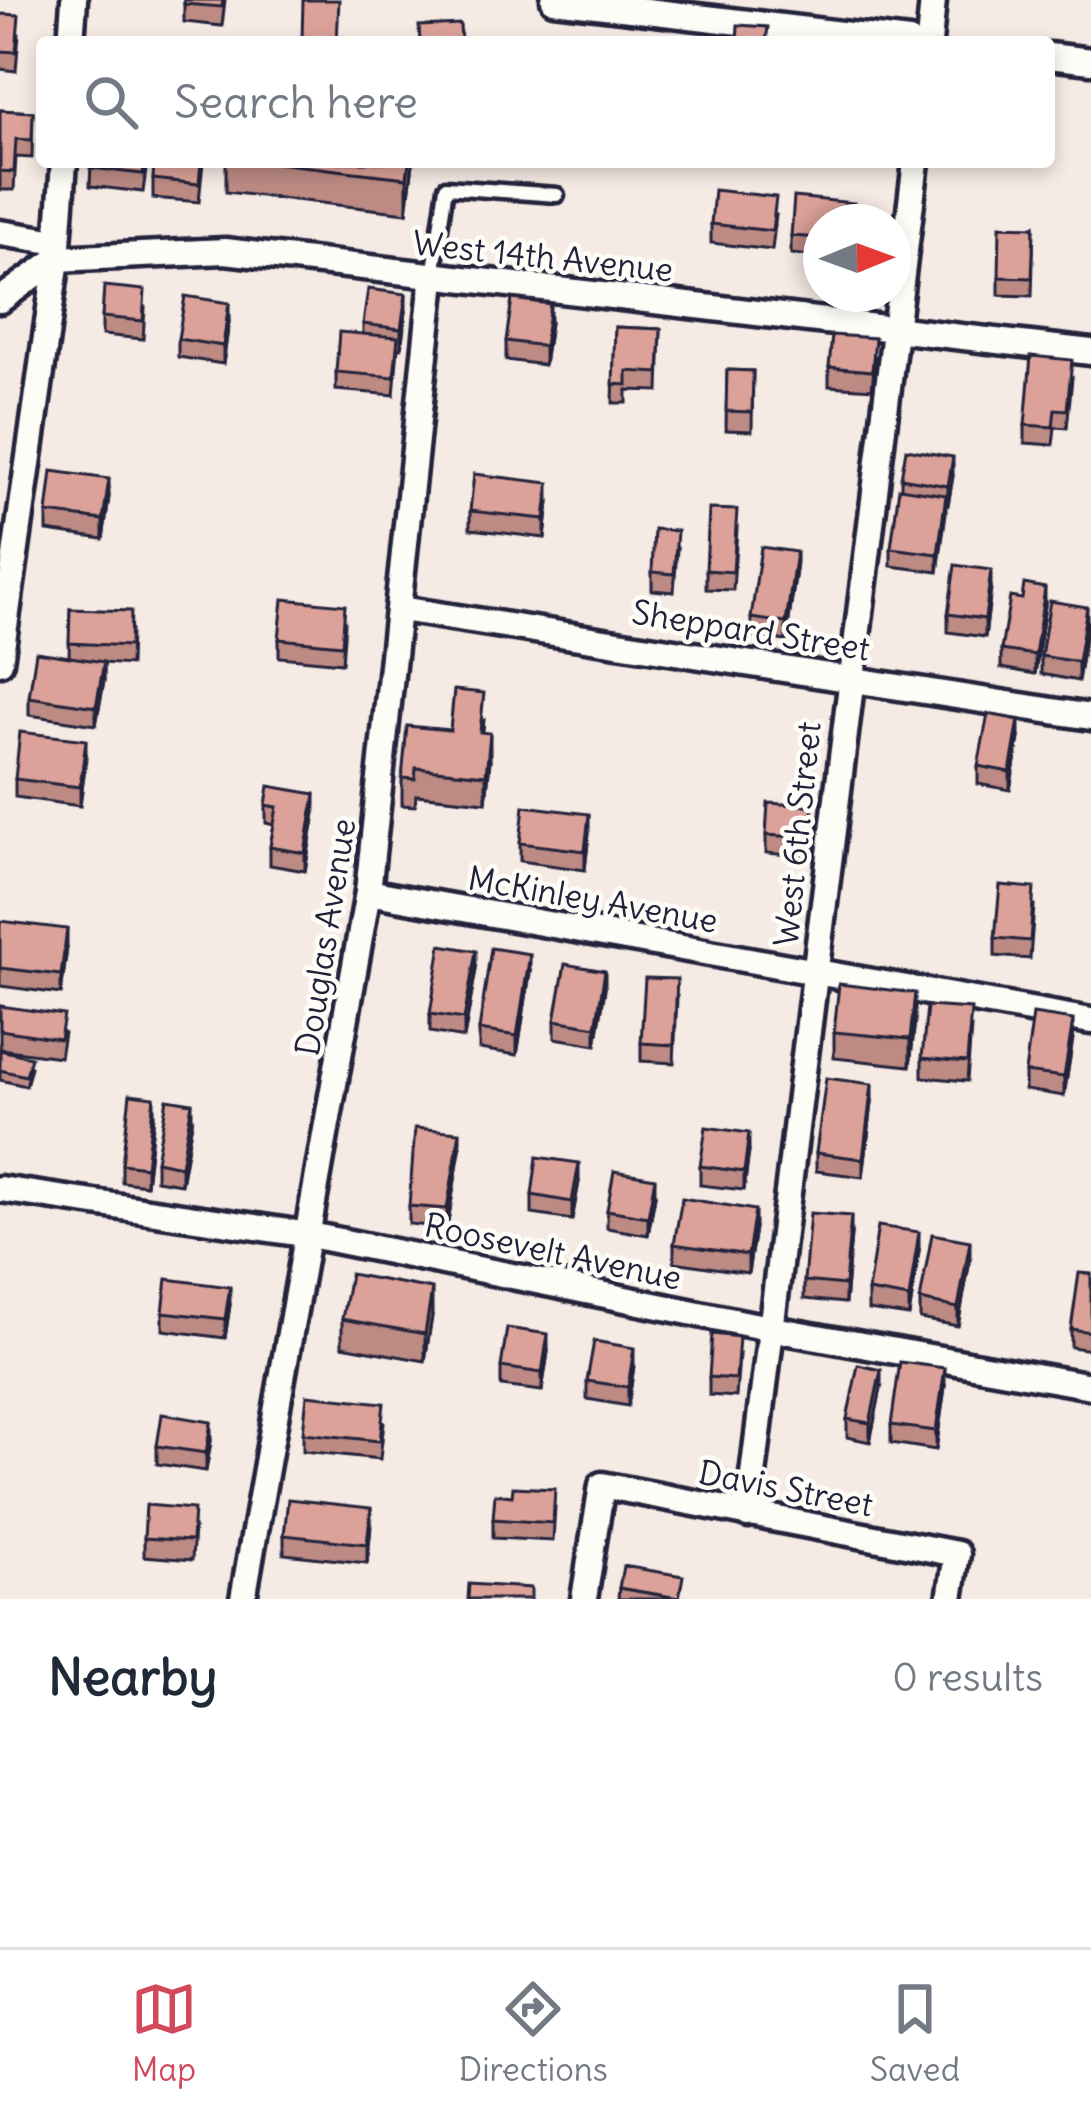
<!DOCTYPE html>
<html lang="en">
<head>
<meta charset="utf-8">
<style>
  body { margin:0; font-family:Delius,sans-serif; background:#f2f2f3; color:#1f2937 }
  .compass { position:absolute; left:803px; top:204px; width:108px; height:108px; border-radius:50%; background:#fff; box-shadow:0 6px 18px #0003; rotate:89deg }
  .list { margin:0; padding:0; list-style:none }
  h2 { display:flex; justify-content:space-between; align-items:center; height:156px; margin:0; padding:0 48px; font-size:51px }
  h2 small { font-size:39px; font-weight:400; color:#747a83 }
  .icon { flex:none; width:66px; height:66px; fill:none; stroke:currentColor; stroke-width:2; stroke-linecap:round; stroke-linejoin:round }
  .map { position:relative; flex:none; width:1091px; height:1599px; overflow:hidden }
  .search { position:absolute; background:#fff; box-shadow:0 6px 18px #0003; left:36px; right:36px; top:36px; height:132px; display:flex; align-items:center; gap:30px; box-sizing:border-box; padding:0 42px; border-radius:12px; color:#747a83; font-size:45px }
  .sheet { height:348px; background:#fff }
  nav { display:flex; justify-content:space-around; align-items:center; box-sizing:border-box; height:168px; border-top:3px solid #e0e1e3; background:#fff; font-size:33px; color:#747a83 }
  nav a { display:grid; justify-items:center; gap:6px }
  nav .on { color:#d1495b }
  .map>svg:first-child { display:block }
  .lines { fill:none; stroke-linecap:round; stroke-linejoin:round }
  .lane-casing { stroke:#22223b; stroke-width:21 }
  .street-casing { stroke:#22223b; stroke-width:33 }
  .lane { stroke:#fdfcf7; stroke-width:12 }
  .street { stroke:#fdfcf7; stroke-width:24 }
  .wall { fill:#bd8b84; stroke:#22223b; stroke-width:3 }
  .shaded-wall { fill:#9a716b; stroke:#22223b; stroke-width:3 }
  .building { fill:#dca299; stroke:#22223b; stroke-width:3 }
  .labels { text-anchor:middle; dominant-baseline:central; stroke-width:9; stroke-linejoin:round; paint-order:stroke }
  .street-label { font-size:33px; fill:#22223b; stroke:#fdfcf7 }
</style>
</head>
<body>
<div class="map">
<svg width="1091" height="1599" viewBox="0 0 1091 1599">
  <rect width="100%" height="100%" fill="#f6eae4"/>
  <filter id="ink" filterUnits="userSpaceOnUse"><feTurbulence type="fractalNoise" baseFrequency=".00833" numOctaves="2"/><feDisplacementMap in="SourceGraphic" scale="24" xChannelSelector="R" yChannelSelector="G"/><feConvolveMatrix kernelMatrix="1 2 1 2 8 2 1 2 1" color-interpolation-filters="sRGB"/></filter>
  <g filter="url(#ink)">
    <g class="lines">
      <!-- lane casing -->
      <g class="lane-casing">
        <polyline id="lane" points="433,277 446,187 557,195"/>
      </g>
      <!-- street casing -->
      <g class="street-casing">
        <g id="street">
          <polyline points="554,0 909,42"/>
          <polyline points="71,42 74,0"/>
          <polyline points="929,42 933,0"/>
          <polyline points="1049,56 1091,61"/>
          <polyline points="0,233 58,242"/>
          <polyline points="0,300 57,259 225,251 1091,352"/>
          <polyline points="400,609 1091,717"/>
          <polyline points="0,662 57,259 64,162"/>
          <polyline points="368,892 1091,1021"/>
          <polyline points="0,1189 310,1235 773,1329 1091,1386"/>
          <polyline points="748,1515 916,162"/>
          <polyline points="243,1599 368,892 433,279"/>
          <polyline points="584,1599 602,1485 957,1554 950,1599"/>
        </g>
      </g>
      <!-- lane -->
      <use href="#lane" class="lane"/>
      <!-- street -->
      <use href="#street" class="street"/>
    </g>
    <!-- wall -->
    <g class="wall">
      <polygon points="184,0 225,0 222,26 184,22"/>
      <polygon points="0,14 19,34 16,71 0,69"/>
      <polygon points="0,110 33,112 32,158 16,157 14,190 0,190"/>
      <polygon points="91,162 147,162 143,192 90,186"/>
      <polygon points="203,162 199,202 153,198 153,179"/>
      <polygon points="226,162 413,162 407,213 226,192"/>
      <polygon points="776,215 772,250 711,243 711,224"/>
      <polygon points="821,222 821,257 791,254 791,236"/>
      <polygon points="1034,227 1032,296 999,295 999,277"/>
      <polygon points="145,308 143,339 102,335 102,317"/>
      <polygon points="406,312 401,348 398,348 394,395 336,390 336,372 363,334 363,324"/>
      <polygon points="229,322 223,364 178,357 178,339"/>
      <polygon points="550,323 544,365 506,360 506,341"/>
      <polygon points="615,327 661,329 659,391 627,390 627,403 613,403"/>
      <polygon points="875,357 872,389 829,386 829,367"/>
      <polygon points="727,370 753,371 752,431 726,430"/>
      <polygon points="1072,378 1067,428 1055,427 1053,445 1025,443 1025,425"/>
      <polygon points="953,476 948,505 946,504 938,572 891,566 891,548 901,488 901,478"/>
      <polygon points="109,497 103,539 47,531 47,513"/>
      <polygon points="549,502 545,538 470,529 470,511"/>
      <polygon points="737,529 733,590 706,589 706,570"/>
      <polygon points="677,549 674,592 652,590 652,572"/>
      <polygon points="796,570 786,641 751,636 751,618"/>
      <polygon points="991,588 985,637 948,632 948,614"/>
      <polygon points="1045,606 1035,674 1001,668 1001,650"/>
      <polygon points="70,609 131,630 130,665 104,663 104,681 96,725 29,715 29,697 69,657"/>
      <polygon points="345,623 342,663 279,657 279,639"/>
      <polygon points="1087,625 1078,681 1041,674 1041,656"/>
      <polygon points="484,720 483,732 490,760 486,802 416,795 415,806 402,805 402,778 450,730"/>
      <polygon points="1019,738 1010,790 978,784 978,766"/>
      <polygon points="86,758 80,806 15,797 15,779"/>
      <polygon points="266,805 315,813 305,871 270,865 270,847 274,825 266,823"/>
      <polygon points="813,825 810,857 766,853 766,835"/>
      <polygon points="589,833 585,870 520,861 520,843"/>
      <polygon points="1034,906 1030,959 995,956 995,938"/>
      <polygon points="0,921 67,948 61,994 0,986"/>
      <polygon points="476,969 464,1038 430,1032 430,1014"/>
      <polygon points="530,973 517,1055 479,1049 479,1030"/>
      <polygon points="605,989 596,1045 555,1038 555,1020"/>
      <polygon points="677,998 674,1063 641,1061 641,1043"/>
      <polygon points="0,1006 64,1033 60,1057 0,1049"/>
      <polygon points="915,1020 910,1066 834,1058 834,1032"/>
      <polygon points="971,1028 967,1081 922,1077 922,1058"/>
      <polygon points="1073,1038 1064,1096 1025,1090 1025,1072"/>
      <polygon points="0,1050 31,1067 26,1086 0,1080"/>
      <polygon points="872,1103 863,1177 816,1171 816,1153"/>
      <polygon points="154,1115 146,1185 122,1182 122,1164"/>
      <polygon points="192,1122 181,1184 156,1180 156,1161"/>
      <polygon points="460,1150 447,1228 409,1224 409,1206"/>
      <polygon points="749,1151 744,1190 700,1185 700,1166"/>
      <polygon points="579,1182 572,1220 532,1214 532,1195"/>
      <polygon points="655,1196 648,1235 607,1228 607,1210"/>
      <polygon points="755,1228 748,1273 674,1262 674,1244"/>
      <polygon points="851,1235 845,1303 804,1299 804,1281"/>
      <polygon points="919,1251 909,1316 868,1310 868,1291"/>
      <polygon points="970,1260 958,1326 920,1319 920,1300"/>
      <polygon points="1091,1274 1091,1350 1071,1347 1071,1329"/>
      <polygon points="230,1305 225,1338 163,1330 163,1312"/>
      <polygon points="432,1316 425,1361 342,1346 342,1319"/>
      <polygon points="548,1352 542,1391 501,1386 501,1367"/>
      <polygon points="739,1355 736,1397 709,1395 709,1377"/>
      <polygon points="634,1366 628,1406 587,1399 587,1381"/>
      <polygon points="945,1387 936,1450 891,1443 891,1425"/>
      <polygon points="881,1388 870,1442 847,1437 847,1419"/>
      <polygon points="384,1422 380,1459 303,1451 303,1433"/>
      <polygon points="211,1441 206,1471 157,1464 157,1446"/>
      <polygon points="512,1496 555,1507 553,1541 493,1538 493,1519"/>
      <polygon points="194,1527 192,1560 144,1556 144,1538"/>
      <polygon points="371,1527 367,1563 284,1554 284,1535"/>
      <polygon points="619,1588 682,1599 618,1599"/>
    </g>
    <!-- shaded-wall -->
    <g class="shaded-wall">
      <polygon points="409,162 413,162 407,213 407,178"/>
      <polygon points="406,294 406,312 401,348 401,329"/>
      <polygon points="229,303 229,322 223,364 223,346"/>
      <polygon points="550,304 550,323 544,365 544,346"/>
      <polygon points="953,457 953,476 948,505 948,486"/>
      <polygon points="109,479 109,497 103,539 103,520"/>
      <polygon points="549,483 549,502 545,538 545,519"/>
      <polygon points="946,495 946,513 938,572 938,554"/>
      <polygon points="796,552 796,570 786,641 786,623"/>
      <polygon points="991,570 991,588 985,637 985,619"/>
      <polygon points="1045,588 1045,606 1035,674 1035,655"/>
      <polygon points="1087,607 1087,625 1078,681 1078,662"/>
      <polygon points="104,662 104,681 96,725 96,707"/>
      <polygon points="1019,720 1019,738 1010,790 1010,772"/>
      <polygon points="490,733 490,760 486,802 486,775"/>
      <polygon points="86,740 86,758 80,806 80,787"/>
      <polygon points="315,794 315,813 305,871 305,853"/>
      <polygon points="589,814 589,833 585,870 585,851"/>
      <polygon points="67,929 67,948 61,994 61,975"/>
      <polygon points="476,951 476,969 464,1038 464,1019"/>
      <polygon points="530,954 530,973 517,1055 517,1036"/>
      <polygon points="605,971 605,989 596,1045 596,1027"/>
      <polygon points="915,993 915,1020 910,1066 910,1039"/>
      <polygon points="1073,1020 1073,1038 1064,1096 1064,1077"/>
      <polygon points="872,1084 872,1103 863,1177 863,1159"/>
      <polygon points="154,1097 154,1115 146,1185 146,1167"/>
      <polygon points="192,1103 192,1122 181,1184 181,1166"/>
      <polygon points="460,1132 460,1150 447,1228 447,1209"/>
      <polygon points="749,1133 749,1151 744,1190 744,1172"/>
      <polygon points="579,1163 579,1182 572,1220 572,1202"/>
      <polygon points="655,1178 655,1196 648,1235 648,1217"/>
      <polygon points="755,1210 755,1228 748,1273 748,1255"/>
      <polygon points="851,1216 851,1235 845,1303 845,1285"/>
      <polygon points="919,1232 919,1251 909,1316 909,1298"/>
      <polygon points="970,1241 970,1260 958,1326 958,1308"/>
      <polygon points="230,1287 230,1305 225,1338 225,1319"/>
      <polygon points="432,1289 432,1316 425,1361 425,1334"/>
      <polygon points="548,1334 548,1352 542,1391 542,1373"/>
      <polygon points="634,1348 634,1366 628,1406 628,1387"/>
      <polygon points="945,1368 945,1387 936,1450 936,1431"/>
      <polygon points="881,1370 881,1388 870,1442 870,1423"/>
      <polygon points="211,1422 211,1441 206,1471 206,1453"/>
      <polygon points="371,1508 371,1527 367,1563 367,1544"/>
    </g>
    <!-- building -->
    <g class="building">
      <polygon points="184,0 223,0 222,7 184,4"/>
      <polygon points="303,0 339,0 337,42 302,40"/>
      <polygon points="0,14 19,15 16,52 0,51"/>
      <polygon points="460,24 461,42 420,42 419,26"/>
      <polygon points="738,25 768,27 766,42 737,42"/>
      <polygon points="0,110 33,112 32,140 16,139 14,172 0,171"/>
      <polygon points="91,162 145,162 143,174 90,168"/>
      <polygon points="154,162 201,162 199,184 153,179"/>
      <polygon points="267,162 409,162 407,178"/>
      <polygon points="714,190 776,197 772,231 711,224"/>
      <polygon points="794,197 854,203 853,222 821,222 821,238 791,236"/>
      <polygon points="1000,226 1034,227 1032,278 999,277"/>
      <polygon points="104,286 145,290 143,321 102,317"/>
      <polygon points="368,289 406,294 401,329 363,324"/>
      <polygon points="185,296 229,303 223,346 178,339"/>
      <polygon points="512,299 550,304 544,346 506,341"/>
      <polygon points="615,327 661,329 659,373 627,371 627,385 613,384"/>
      <polygon points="339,332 398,337 394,377 336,372"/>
      <polygon points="832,335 875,338 872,371 829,367"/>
      <polygon points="1031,356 1072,360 1067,410 1055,409 1053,427 1025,425"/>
      <polygon points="727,370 753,371 752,412 726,411"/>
      <polygon points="906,449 953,457 948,486 901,478"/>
      <polygon points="52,471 109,479 103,520 47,513"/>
      <polygon points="474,474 549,483 545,519 470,511"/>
      <polygon points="899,488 946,495 938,554 891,548"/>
      <polygon points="709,509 737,510 733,572 706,570"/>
      <polygon points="654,529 677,531 674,574 652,572"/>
      <polygon points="761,547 796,552 786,623 751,618"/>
      <polygon points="955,565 991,570 985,619 948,614"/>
      <polygon points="1024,584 1045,588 1035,655 1001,650 1010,597 1022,599"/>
      <polygon points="283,599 345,605 342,645 279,639"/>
      <polygon points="1050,601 1087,607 1078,662 1041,656"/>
      <polygon points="70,609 131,611 130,646 69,643"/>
      <polygon points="36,652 104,662 96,707 29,697"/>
      <polygon points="454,690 484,693 480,732 490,733 486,775 416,768 415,779 402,778 407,726 450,730"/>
      <polygon points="988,714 1019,720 1010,772 978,766"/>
      <polygon points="20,732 86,740 80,787 15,779"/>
      <polygon points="269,786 315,794 305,853 270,847 277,807 266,805"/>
      <polygon points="768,803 813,806 810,838 766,835"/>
      <polygon points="524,806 589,814 585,851 520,843"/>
      <polygon points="1000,885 1034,888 1030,941 995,938"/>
      <polygon points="0,921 67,929 61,975 0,968"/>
      <polygon points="441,945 476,951 464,1019 430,1014"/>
      <polygon points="491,948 530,954 517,1036 479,1030"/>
      <polygon points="565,964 605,971 596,1027 555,1020"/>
      <polygon points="645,978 677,979 674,1045 641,1043"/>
      <polygon points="839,984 915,993 910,1039 834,1032"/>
      <polygon points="0,1006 64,1015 60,1039 0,1030"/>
      <polygon points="927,1006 971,1009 967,1062 922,1058"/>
      <polygon points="1033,1014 1073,1020 1064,1077 1025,1072"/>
      <polygon points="0,1050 31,1057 26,1076 0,1070"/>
      <polygon points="826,1078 872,1084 863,1159 816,1153"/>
      <polygon points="130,1094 154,1097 146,1167 122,1164"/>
      <polygon points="167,1099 192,1103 181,1166 156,1161"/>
      <polygon points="706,1127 749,1133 744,1172 700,1166"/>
      <polygon points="415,1128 460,1132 447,1209 409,1206"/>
      <polygon points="537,1157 579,1163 572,1202 532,1195"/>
      <polygon points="614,1171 655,1178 648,1217 607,1210"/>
      <polygon points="682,1198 755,1210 748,1255 674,1244"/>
      <polygon points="810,1213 851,1216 845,1285 804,1281"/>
      <polygon points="878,1226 919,1232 909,1298 868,1291"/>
      <polygon points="932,1234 970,1241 958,1308 920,1300"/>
      <polygon points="1079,1273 1091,1274 1091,1332 1071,1329"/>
      <polygon points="350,1274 432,1289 425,1334 342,1319"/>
      <polygon points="167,1279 230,1287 225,1319 163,1312"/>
      <polygon points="507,1328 548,1334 542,1373 501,1367"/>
      <polygon points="712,1334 739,1337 736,1379 709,1377"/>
      <polygon points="594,1341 634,1348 628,1387 587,1381"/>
      <polygon points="900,1362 945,1368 936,1431 891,1425"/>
      <polygon points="858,1365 881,1370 870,1423 847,1419"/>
      <polygon points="307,1395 384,1403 380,1441 303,1433"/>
      <polygon points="162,1414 211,1422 206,1453 157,1446"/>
      <polygon points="513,1487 555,1489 553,1523 493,1519 495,1494 512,1496"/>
      <polygon points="288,1499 371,1508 367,1544 284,1535"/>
      <polygon points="146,1505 194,1509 192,1541 144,1538"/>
      <polygon points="623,1566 683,1576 679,1598 619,1588"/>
      <polygon points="469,1584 531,1588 531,1599 468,1599"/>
    </g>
  </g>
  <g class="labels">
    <!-- street labels -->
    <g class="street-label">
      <text transform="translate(543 256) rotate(6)">West 14th Avenue</text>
      <text transform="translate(751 630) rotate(9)">Sheppard Street</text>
      <text transform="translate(797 834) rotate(-84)">West 6th Street</text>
      <text transform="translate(593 899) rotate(10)">McKinley Avenue</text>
      <text transform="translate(325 937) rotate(-81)">Douglas Avenue</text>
      <text transform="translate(553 1251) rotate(12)">Roosevelt Avenue</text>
      <text transform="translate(786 1488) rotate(11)">Davis Street</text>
    </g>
  </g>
</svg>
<svg class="compass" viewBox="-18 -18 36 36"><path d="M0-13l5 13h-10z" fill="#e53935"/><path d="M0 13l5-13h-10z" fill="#747a83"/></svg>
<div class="search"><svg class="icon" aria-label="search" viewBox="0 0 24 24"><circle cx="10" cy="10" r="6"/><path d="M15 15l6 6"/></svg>Search here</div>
</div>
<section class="sheet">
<h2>Nearby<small>0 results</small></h2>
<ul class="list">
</ul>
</section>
<nav>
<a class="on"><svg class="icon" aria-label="map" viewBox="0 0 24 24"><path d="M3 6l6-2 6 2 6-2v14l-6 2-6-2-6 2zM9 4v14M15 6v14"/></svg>Map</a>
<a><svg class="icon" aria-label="directions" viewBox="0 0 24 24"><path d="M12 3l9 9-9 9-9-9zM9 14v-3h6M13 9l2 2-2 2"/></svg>Directions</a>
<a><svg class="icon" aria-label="saved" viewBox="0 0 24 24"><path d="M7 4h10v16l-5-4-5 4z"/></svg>Saved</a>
</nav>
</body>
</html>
